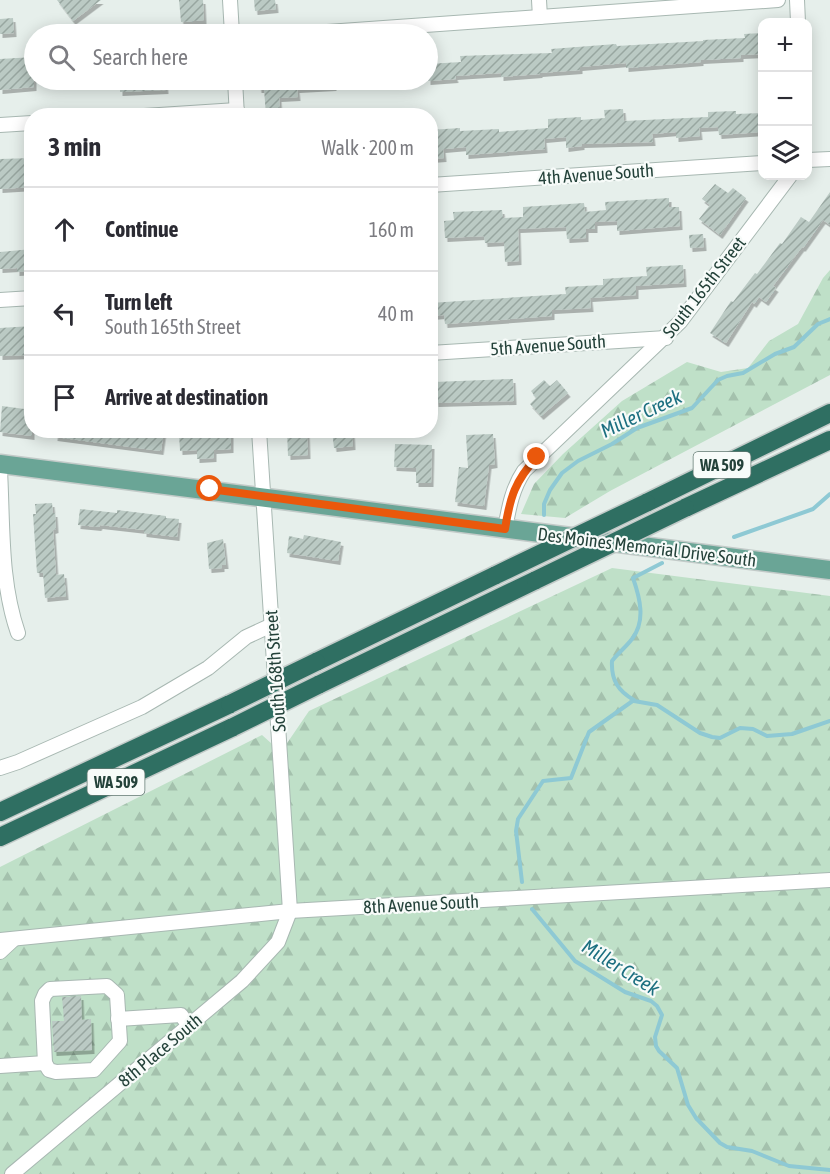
<!DOCTYPE html>
<html lang="en">
<head>
<meta charset="utf-8">
<style>
  body { margin:0; font-family:"Asap Condensed",sans-serif; background:#f7f7f7; color:#2b2b33 }
  .controls { position:absolute; right:18px; top:18px; display:grid; overflow:hidden; border-radius:12px; box-shadow:0 3px 15px #0003 }
  .controls button { width:54px; height:54px; display:grid; place-items:center; padding:0; border:0; border-bottom:2px solid #e1e1e2; background:#fff; color:#2b2b33; font:30px sans-serif }
  .stop { position:absolute; width:18px; height:18px; margin:-14px; border:4px solid #ea580c; border-radius:50%; background:#fff }
  .stop.end { background:#ea580c; border-color:#fff; box-shadow:0 2px 6px #0008 }
  .list { margin:0; padding:0; list-style:none }
  h2 { display:flex; justify-content:space-between; align-items:center; height:78px; margin:0; padding:0 24px; font-size:26px }
  h2 small { font-size:20px; font-weight:400; color:#7c7c81 }
  .list li { display:grid; grid-template-columns:39px 1fr auto; gap:18px; align-items:center; box-sizing:border-box; height:84px; padding:0 24px; border-top:2px solid #e1e1e2 }
  .list b { display:block; font-size:22px; white-space:nowrap }
  .list p { margin:0; font-size:20px; white-space:nowrap; color:#7c7c81 }
  .list em { font-size:20px; font-style:normal; color:#7c7c81 }
  .icon { flex:none; width:33px; height:33px; fill:none; stroke:currentColor; stroke-width:2; stroke-linecap:round; stroke-linejoin:round }
  .map { position:relative; flex:none; width:830px; height:1174px; overflow:hidden }
  .search { position:absolute; background:#fff; box-shadow:0 3px 15px #0003; left:24px; top:24px; width:414px; height:66px; display:flex; align-items:center; gap:15px; box-sizing:border-box; padding:0 21px; border-radius:33px; color:#7c7c81; font-size:22px }
  .panel { position:absolute; background:#fff; box-shadow:0 3px 15px #0003; left:24px; top:108px; width:414px; height:330px; border-radius:24px }
  .map>svg:first-child { display:block }
  .forest { fill:url(#forest-firs) }
  .lines { fill:none; stroke-linecap:round; stroke-linejoin:round }
  .stream { stroke:#8ec9d4; stroke-width:4 }
  .building { fill:url(#building-hatch); filter:url(#shadow) }
  .minor-casing { stroke:#a8b8b2; stroke-width:16 }
  .major-casing { stroke:#c2cac8; stroke-width:21 }
  .highway-casing { stroke:#c2cac8; stroke-width:21 }
  .minor { stroke:#fff; stroke-width:14 }
  .major { stroke:#6aa596; stroke-width:18 }
  .highway { stroke:#2f6f62; stroke-width:18 }
  .highway-bridge-casing { stroke:#c2cac8; stroke-width:21; stroke-linecap:butt }
  .highway-bridge { stroke:#2f6f62; stroke-width:18 }
  .route { stroke:#ea580c; stroke-width:8 }
  .labels { text-anchor:middle; dominant-baseline:central; stroke-width:4.5; stroke-linejoin:round; paint-order:stroke }
  .shield { fill:#f7fbf9; stroke:#637a73; stroke-width:1.5 }
  .shield-label { font-size:16px; font-weight:bold; fill:#24423a }
  .street-label { font-size:18px; fill:#24423a; stroke:#f7fbf9 }
  .water-label { font-size:20px; font-style:italic; fill:#1c6f80; stroke:#f7fbf9 }
</style>
</head>
<body>
<div class="map">
<svg width="830" height="1174" viewBox="0 0 830 1174">
  <defs>
    <pattern id="forest-firs" width="22" height="20" patternUnits="userSpaceOnUse" patternTransform="scale(1.5)"><rect width="22" height="20" fill="#bfe0c8"/><path d="M5 1l3.5 6h-7zM16 11l3.5 6h-7z" fill="#a4c1ad"/></pattern>
    <pattern id="building-hatch" width="6" height="6" patternUnits="userSpaceOnUse" patternTransform="scale(1.5)"><rect width="6" height="6" fill="#bbcac4"/><path d="M-1 1l2-2M0 6l6-6M5 7l2-2" fill="none" stroke="#98a6a0"/></pattern>
    <filter id="shadow"><feDropShadow dx="2.5" dy="4" stdDeviation="0" flood-color="#0004"/></filter>
  </defs>
  <rect width="100%" height="100%" fill="#e6efeb"/>
  <!-- forest -->
  <g class="forest">
    <polygon points="830,270 830,375 610,491 565,518 521,514 534,484 563,454 622,401 687,362 721,372 748,368 769,341 798,324 823,278"/>
    <polygon points="612,568 830,596 830,1174 0,1174 0,867 262,735 281,752 309,711"/>
  </g>
  <g class="lines">
    <!-- stream -->
    <g class="stream">
      <polyline points="544,515 544,504 550,490 562,473 578,461 612,444 637,428 692,408 718,380 727,376 743,373 775,354 794,347 818,324 830,319"/>
      <polyline points="734,537 813,509 830,494"/>
      <polyline points="634,701 657,705 700,733 712,737 720,738 740,728 753,729 767,736 792,734 830,721"/>
      <path d="M522 882 516 831 518 819 543 781 571 778 589 732 634 700C618 691 611 680 612 661 618 653 626 647 632 639 646 621 640 598 633 578L662 563"/>
      <polyline points="532,909 575,961 625,992 651,1001 657,1006 662,1015 655,1037 656,1046 659,1051 677,1068 688,1105 696,1118 720,1143 727,1147 752,1151 789,1166 830,1170"/>
    </g>
  </g>
  <!-- building -->
  <g class="building">
    <polygon points="57,0 101,0 73,21"/>
    <polygon points="179,0 203,0 204,20 181,22"/>
    <polygon points="254,0 275,0 276,9 255,11"/>
    <polygon points="13,18 14,33 0,34 0,19"/>
    <polygon points="762,33 762,54 741,55 741,58 701,60 701,62 626,68 626,63 580,67 580,70 540,73 540,74 501,77 501,73 455,76 456,79 428,81 428,64 461,62 460,56 552,53 551,49 616,44 617,46 703,41 703,40 745,38 744,34"/>
    <polygon points="34,57 34,87 0,90 0,59"/>
    <polygon points="120,80 165,80 166,90 120,92"/>
    <polygon points="258,80 334,80 334,87 297,89 298,97 279,98 280,114 266,115 264,89 259,89"/>
    <polygon points="623,109 624,121 708,117 708,112 736,111 736,114 762,113 762,132 719,135 718,127 699,128 700,136 676,138 676,132 652,134 653,142 582,144 582,146 566,148 566,137 544,139 545,149 466,155 466,147 443,149 444,158 430,159 430,130 460,128 460,131 499,129 499,132 548,128 548,119 581,117 581,120 605,118 604,110"/>
    <polygon points="32,158 32,187 0,189 0,159"/>
    <polygon points="715,184 728,193 733,188 746,198 720,235 699,219 710,205 702,199"/>
    <polygon points="830,192 830,225 823,220 803,248 802,247 773,286 776,288 766,302 759,297 754,304 752,302 726,343 710,333 731,301 733,302 755,273 757,274 780,243 782,244 801,217 809,222"/>
    <polygon points="669,198 669,207 679,207 680,226 617,231 617,221 595,222 595,229 586,229 586,238 567,239 566,227 518,229 519,261 505,262 504,242 485,243 484,236 445,238 444,221 454,220 453,212 502,210 503,218 523,217 523,207 584,203 585,212 606,210 605,202"/>
    <polygon points="703,234 704,247 690,248 689,235"/>
    <polygon points="32,249 32,271 17,272 17,268 0,269 0,252"/>
    <polygon points="683,265 684,283 636,286 636,295 590,298 591,308 552,310 552,316 445,324 444,315 430,316 430,303 566,294 565,287 603,285 603,279 647,276 646,267"/>
    <polygon points="32,326 32,355 0,356 0,328"/>
    <polygon points="513,379 514,401 436,403 434,382"/>
    <polygon points="544,380 550,386 557,380 568,393 541,416 530,404 536,398 531,391"/>
    <polygon points="2,406 32,410 32,436 0,432"/>
    <polygon points="56,430 164,430 161,451 55,437"/>
    <polygon points="186,430 231,432 231,449 214,450 214,458 197,459 197,450 180,451 179,434 186,433"/>
    <polygon points="287,430 307,430 308,455 288,456"/>
    <polygon points="332,430 352,430 353,446 334,448"/>
    <polygon points="493,434 495,464 489,465 484,506 455,502 459,467 468,468 466,435"/>
    <polygon points="395,444 432,445 431,483 416,483 416,468 394,467"/>
    <polygon points="52,503 53,513 55,513 56,529 53,530 56,575 64,574 66,596 45,598 43,573 37,573 33,514 36,514 35,504"/>
    <polygon points="80,509 117,513 117,510 166,516 166,518 179,519 177,537 144,533 144,530 100,525 99,527 78,525"/>
    <polygon points="304,535 341,542 338,561 287,553 289,536 303,539"/>
    <polygon points="223,539 226,565 222,565 222,568 209,569 207,543"/>
    <polygon points="81,996 82,1020 91,1019 92,1050 54,1052 52,1021 64,1021 62,997"/>
  </g>
  <g class="lines">
    <!-- minor casing -->
    <g class="minor-casing">
      <g id="minor">
        <polyline points="230,0 232,34"/>
        <polyline points="539,0 540,17"/>
        <polyline points="797,0 798,22"/>
        <polyline points="299,34 778,0"/>
        <polyline points="235,80 237,116"/>
        <polyline points="144,116 237,110"/>
        <polyline points="0,125 32,123"/>
        <polyline points="808,160 830,159"/>
        <polyline points="430,185 762,163"/>
        <polyline points="0,300 32,298"/>
        <polyline points="430,353 666,338"/>
        <path d="M0 470C3 525 0 581 18 633"/>
        <path d="M505 529C509 507 512 489 524 471L680 322 790 176"/>
        <polyline points="0,768 18,762 142,707 208,668 246,637 272,625"/>
        <polyline points="0,940 290,911 830,880"/>
        <polyline points="0,952 14,939"/>
        <polygon points="107,986 117,995 120,1041 94,1070 56,1072 49,1070 45,1063 42,1001 45,994 50,989"/>
        <polyline points="118,1019 181,1015 189,1026"/>
        <polyline points="0,1066 45,1063"/>
        <polyline points="12,1174 242,981 278,942 290,911 259,430"/>
      </g>
    </g>
    <!-- major casing -->
    <g class="major-casing">
      <polyline id="major" points="0,464 830,570"/>
    </g>
    <!-- highway casing -->
    <g class="highway-casing">
      <g id="highway">
        <polyline points="646,503 830,413"/>
        <polyline points="685,508 830,440"/>
        <polyline points="316,662 496,575"/>
        <polyline points="318,685 536,580"/>
        <polyline points="0,812 230,704"/>
        <polyline points="0,837 233,727"/>
      </g>
    </g>
    <!-- minor -->
    <use href="#minor" class="minor"/>
    <!-- major -->
    <use href="#major" class="major"/>
    <!-- highway -->
    <use href="#highway" class="highway"/>
    <!-- highway-bridge casing -->
    <g class="highway-bridge-casing">
      <g id="highway-bridge">
        <polyline points="496,575 646,503"/>
        <polyline points="536,580 685,508"/>
        <polyline points="230,704 316,662"/>
        <polyline points="233,727 318,685"/>
      </g>
    </g>
    <!-- highway-bridge -->
    <use href="#highway-bridge" class="highway-bridge"/>
  </g>
  <g class="lines">
    <!-- route -->
    <path class="route" d="M210 489 505 529C510 497 515 481 537 457"/>
  </g>
  <g class="labels">
    <!-- shield labels -->
    <g class="shield">
      <rect x="693.5" y="452" width="57" height="26" rx="4.5"/>
      <rect x="87.5" y="769" width="57" height="26" rx="4.5"/>
    </g>
    <g class="shield-label">
      <text x="722" y="465">WA 509</text>
      <text x="116" y="782">WA 509</text>
    </g>
    <!-- street labels -->
    <g class="street-label">
      <text transform="translate(596 174) rotate(-4)">4th Avenue South</text>
      <text transform="translate(704 287) rotate(-52)">South 165th Street</text>
      <text transform="translate(548 345) rotate(-4)">5th Avenue South</text>
      <text transform="translate(647 547) rotate(7)">Des Moines Memorial Drive South</text>
      <text transform="translate(275 671) rotate(-94)">South 168th Street</text>
      <text transform="translate(421 904) rotate(-3)">8th Avenue South</text>
      <text transform="translate(160 1050) rotate(-40)">8th Place South</text>
    </g>
    <!-- water labels -->
    <g class="water-label">
      <text transform="translate(641 413) rotate(-25)">Miller Creek</text>
      <text transform="translate(621 967) rotate(32)">Miller Creek</text>
    </g>
  </g>
</svg>
<div class="controls">
<button>+</button>
<button>−</button>
<button><svg class="icon" aria-label="layers" viewBox="0 0 24 24"><path d="M12 4l9 5-9 5-9-5zM3 14l9 5 9-5"/></svg></button>
</div>
<div class="stop" style="left:210px;top:489px"></div>
<div class="stop end" style="left:537px;top:457px"></div>
<div class="search"><svg class="icon" aria-label="search" viewBox="0 0 24 24"><circle cx="10" cy="10" r="6"/><path d="M15 15l6 6"/></svg>Search here</div>
<section class="panel">
<h2>3 min<small>Walk · 200 m</small></h2>
<ul class="list">
<li><svg class="icon" aria-label="ahead" viewBox="0 0 24 24"><path d="M12 20V5M6 11l6-6 6 6"/></svg><div><b>Continue</b></div><em>160 m</em></li>
<li><svg class="icon" aria-label="left" viewBox="0 0 24 24"><path d="M17 20v-9H6M10 6l-5 5 5 5"/></svg><div><b>Turn left</b><p>South 165th Street</p></div><em>40 m</em></li>
<li><svg class="icon" aria-label="arrive" viewBox="0 0 24 24"><path d="M6 21V4h12l-3 4 3 4H6"/></svg><div><b>Arrive at destination</b></div></li>
</ul>
</section>
</div>
</body>
</html>
